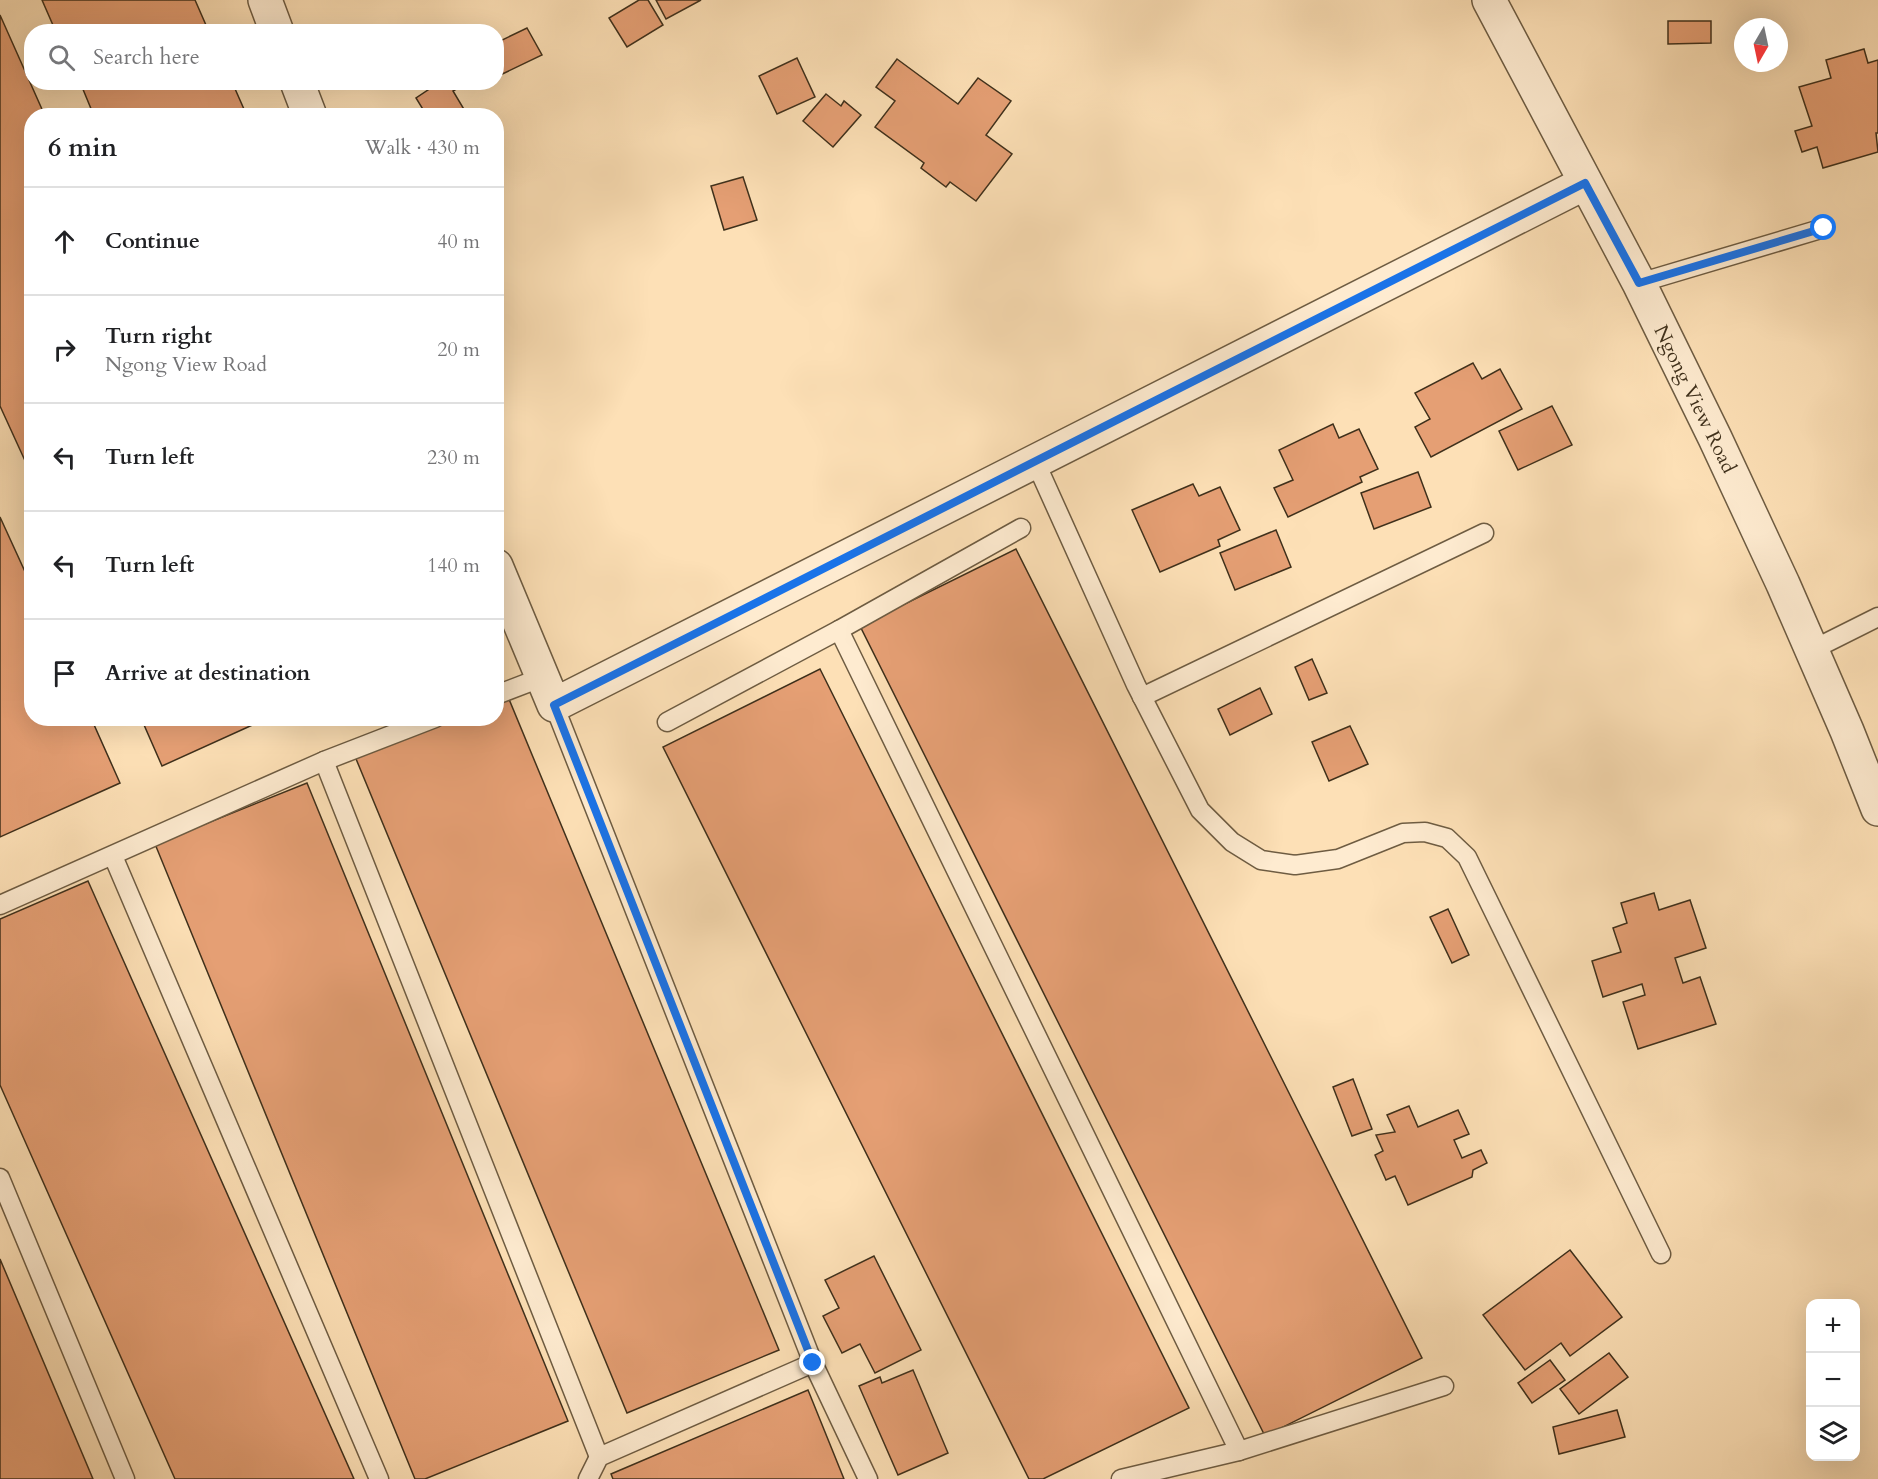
<!DOCTYPE html>
<html lang="en">
<head>
<meta charset="utf-8">
<style>
  body { margin:0; font-family:Cardo,serif; background:#f6f6f6; color:#202124 }
  .controls { position:absolute; right:18px; bottom:18px; display:grid; overflow:hidden; border-radius:12px; box-shadow:0 6px 24px #0002 }
  .controls button { width:54px; height:54px; display:grid; place-items:center; padding:0; border:0; border-bottom:2px solid #e0e0e0; background:#fff; color:#202124; font:30px sans-serif }
  .compass { position:absolute; left:1734px; top:18px; width:54px; height:54px; border-radius:50%; background:#fff; box-shadow:0 6px 24px #0002; rotate:189deg }
  .stop { position:absolute; width:18px; height:18px; margin:-14px; border:4px solid #1a73e8; border-radius:50%; background:#fff }
  .stop.end { background:#1a73e8; border-color:#fff; box-shadow:0 2px 6px #0008 }
  .list { margin:0; padding:0; list-style:none }
  h2 { display:flex; justify-content:space-between; align-items:center; height:78px; margin:0; padding:0 24px; font-size:26px }
  h2 small { font-size:20px; font-weight:400; color:#757577 }
  .list li { display:grid; grid-template-columns:39px 1fr auto; gap:18px; align-items:center; box-sizing:border-box; height:108px; padding:0 24px; border-top:2px solid #e0e0e0 }
  .list b { display:block; font-size:22px; white-space:nowrap }
  .list p { margin:0; font-size:20px; white-space:nowrap; color:#757577 }
  .list em { font-size:20px; font-style:normal; color:#757577 }
  .icon { flex:none; width:33px; height:33px; fill:none; stroke:currentColor; stroke-width:2; stroke-linecap:round; stroke-linejoin:round }
  .map { position:relative; flex:none; width:1878px; height:1479px; overflow:hidden }
  .search { position:absolute; background:#fff; box-shadow:0 6px 24px #0002; left:24px; top:24px; width:480px; height:66px; display:flex; align-items:center; gap:15px; box-sizing:border-box; padding:0 21px; border-radius:24px; color:#757577; font-size:22px }
  .panel { position:absolute; background:#fff; box-shadow:0 6px 24px #0002; left:24px; top:108px; width:480px; height:618px; border-radius:24px }
  .map>svg:first-child { display:block }
  .building { fill:#e59f74; stroke:#3f301b; stroke-width:1.5 }
  .lines { fill:none; stroke-linecap:round; stroke-linejoin:round }
  .service-casing { stroke:#6e5c42; stroke-width:21 }
  .minor-casing { stroke:#6e5c42; stroke-width:36 }
  .service { stroke:#feebd0; stroke-width:18 }
  .minor { stroke:#feebd0; stroke-width:33 }
  .route { stroke:#1a73e8; stroke-width:8 }
  .labels { text-anchor:middle; dominant-baseline:central; stroke-width:5; stroke-linejoin:round; paint-order:stroke }
  .street-label { font-size:20px; fill:#3f301b; stroke:#feebd0 }
</style>
</head>
<body>
<div class="map">
<svg width="1878" height="1479" viewBox="0 0 1878 1479">
  <rect width="100%" height="100%" fill="#fde0b6"/>
  <filter id="stains"><feTurbulence type="fractalNoise" baseFrequency=".00333" numOctaves="4"/><feColorMatrix values="0 0 0 0 .2 0 0 0 0 .09 0 0 0 0 .02 0 0 0 .5 -.17"/></filter>
  <radialGradient id="worn" r=".72"><stop offset=".6" stop-color="#630" stop-opacity="0"/><stop offset="1" stop-color="#630" stop-opacity=".3"/></radialGradient>
  <!-- building -->
  <g class="building">
    <polygon points="42,0 195,0 209,32 56,32"/>
    <polygon points="639,0 648,0 663,25 627,47 609,18"/>
    <polygon points="656,0 701,0 666,19"/>
    <polygon points="0,15 45,116 32,116 32,476 0,406"/>
    <polygon points="1668,21 1711,21 1711,43 1668,44"/>
    <polygon points="527,28 542,55 496,77 496,43"/>
    <polygon points="1864,49 1868,63 1878,60 1878,133 1876,133 1878,152 1823,168 1817,147 1802,152 1795,131 1812,126 1799,87 1831,78 1826,60"/>
    <polygon points="797,58 815,97 777,114 759,76"/>
    <polygon points="897,59 958,104 978,78 1011,101 986,135 1012,154 976,201 950,182 946,187 921,168 924,163 875,127 895,101 876,87"/>
    <polygon points="80,82 232,82 247,116 94,116"/>
    <polygon points="440,82 457,82 460,87 453,91 468,116 427,116 416,98"/>
    <polygon points="826,94 841,106 844,101 861,115 833,147 803,121"/>
    <polygon points="743,177 757,220 724,230 711,186"/>
    <polygon points="1473,363 1482,379 1500,369 1522,409 1431,457 1415,427 1430,419 1415,393"/>
    <polygon points="1552,406 1572,445 1518,470 1499,431"/>
    <polygon points="1333,424 1339,438 1359,429 1378,469 1360,477 1362,482 1288,517 1274,488 1293,480 1279,450"/>
    <polygon points="1418,472 1431,507 1374,529 1361,493"/>
    <polygon points="1193,484 1199,496 1220,487 1240,530 1218,540 1220,546 1160,572 1132,510"/>
    <polygon points="0,517 32,587 32,718 91,718 120,783 0,837"/>
    <polygon points="1276,530 1291,567 1235,590 1220,553"/>
    <polygon points="1016,549 1422,1358 1265,1436 860,626"/>
    <polygon points="1312,659 1327,693 1309,700 1295,667"/>
    <polygon points="820,669 1189,1408 1043,1479 1029,1479 663,747"/>
    <polygon points="1260,688 1272,714 1230,735 1218,709"/>
    <polygon points="506,692 779,1350 627,1413 354,754 441,718 496,718 496,696"/>
    <polygon points="141,718 268,718 162,766"/>
    <polygon points="1350,726 1368,764 1329,781 1312,742"/>
    <polygon points="307,783 568,1421 425,1479 415,1479 155,844"/>
    <polygon points="88,881 354,1479 175,1479 0,1085 0,919"/>
    <polygon points="1654,893 1659,910 1690,900 1706,948 1675,958 1683,983 1700,977 1716,1024 1638,1049 1623,1002 1645,995 1642,984 1603,997 1592,961 1621,952 1613,928 1627,923 1621,903"/>
    <polygon points="1448,909 1469,955 1452,963 1430,917"/>
    <polygon points="1353,1079 1372,1129 1352,1136 1333,1087"/>
    <polygon points="1409,1106 1418,1127 1458,1110 1469,1134 1454,1140 1462,1158 1481,1150 1487,1163 1473,1170 1472,1177 1408,1205 1395,1176 1386,1180 1375,1155 1383,1151 1376,1135 1395,1132 1387,1115"/>
    <polygon points="1570,1250 1622,1317 1570,1356 1561,1343 1525,1370 1483,1315"/>
    <polygon points="874,1256 921,1350 875,1373 860,1344 842,1353 823,1316 839,1308 825,1280"/>
    <polygon points="0,1259 93,1479 0,1479"/>
    <polygon points="1609,1353 1628,1377 1579,1414 1560,1389"/>
    <polygon points="1550,1360 1565,1380 1532,1403 1518,1383"/>
    <polygon points="913,1370 948,1453 898,1475 859,1386 880,1377 882,1383"/>
    <polygon points="808,1390 844,1479 613,1479 611,1474"/>
    <polygon points="1617,1410 1625,1437 1559,1454 1553,1427"/>
  </g>
  <g class="lines">
    <!-- service casing -->
    <g class="service-casing">
      <g id="service">
        <polyline points="1639,283 1824,228"/>
        <polyline points="1035,461 1136,685 1200,810 1232,842 1261,860 1295,865 1338,859 1403,833 1425,832 1447,838 1467,857 1661,1254"/>
        <polyline points="839,630 1021,528"/>
        <polyline points="1812,650 1878,617"/>
        <polyline points="496,695 543,677"/>
        <polyline points="1142,697 1484,533"/>
        <polyline points="554,705 813,1363 868,1479"/>
        <polyline points="667,722 839,630 1239,1451"/>
        <polyline points="324,761 599,1457"/>
        <polyline points="113,856 379,1479"/>
        <polyline points="0,905 324,761 435,718"/>
        <polyline points="0,1178 125,1479"/>
        <polyline points="588,1479 599,1457 813,1363"/>
        <polyline points="1121,1479 1239,1451 1444,1386"/>
      </g>
    </g>
    <!-- minor casing -->
    <g class="minor-casing">
      <g id="minor">
        <polyline points="265,0 277,32"/>
        <polyline points="1489,0 1639,283 1715,438 1783,584 1847,731 1878,809"/>
        <polyline points="297,82 310,116"/>
        <polyline points="496,566 554,705 1585,183"/>
      </g>
    </g>
    <!-- service -->
    <use href="#service" class="service"/>
    <!-- minor -->
    <use href="#minor" class="minor"/>
  </g>
  <g class="lines">
    <!-- route -->
    <polyline class="route" points="813,1363 554,705 1585,183 1639,283 1824,228"/>
  </g>
  <g class="labels">
    <!-- street labels -->
    <g class="street-label">
      <text transform="translate(1695 399) rotate(64)">Ngong View Road</text>
    </g>
  </g>
  <rect width="100%" height="100%" filter="url(#stains)"/>
  <rect width="100%" height="100%" fill="url(#worn)"/>
</svg>
<div class="controls">
<button>+</button>
<button>−</button>
<button><svg class="icon" aria-label="layers" viewBox="0 0 24 24"><path d="M12 4l9 5-9 5-9-5zM3 14l9 5 9-5"/></svg></button>
</div>
<svg class="compass" viewBox="-18 -18 36 36"><path d="M0-13l5 13h-10z" fill="#e53935"/><path d="M0 13l5-13h-10z" fill="#757577"/></svg>
<div class="stop" style="left:1824px;top:228px"></div>
<div class="stop end" style="left:813px;top:1363px"></div>
<div class="search"><svg class="icon" aria-label="search" viewBox="0 0 24 24"><circle cx="10" cy="10" r="6"/><path d="M15 15l6 6"/></svg>Search here</div>
<section class="panel">
<h2>6 min<small>Walk · 430 m</small></h2>
<ul class="list">
<li><svg class="icon" aria-label="ahead" viewBox="0 0 24 24"><path d="M12 20V5M6 11l6-6 6 6"/></svg><div><b>Continue</b></div><em>40 m</em></li>
<li><svg class="icon" aria-label="right" viewBox="0 0 24 24"><path d="M7 20v-9h11M14 6l5 5-5 5"/></svg><div><b>Turn right</b><p>Ngong View Road</p></div><em>20 m</em></li>
<li><svg class="icon" aria-label="left" viewBox="0 0 24 24"><path d="M17 20v-9H6M10 6l-5 5 5 5"/></svg><div><b>Turn left</b></div><em>230 m</em></li>
<li><svg class="icon" aria-label="left" viewBox="0 0 24 24"><path d="M17 20v-9H6M10 6l-5 5 5 5"/></svg><div><b>Turn left</b></div><em>140 m</em></li>
<li><svg class="icon" aria-label="arrive" viewBox="0 0 24 24"><path d="M6 21V4h12l-3 4 3 4H6"/></svg><div><b>Arrive at destination</b></div></li>
</ul>
</section>
</div>
</body>
</html>
